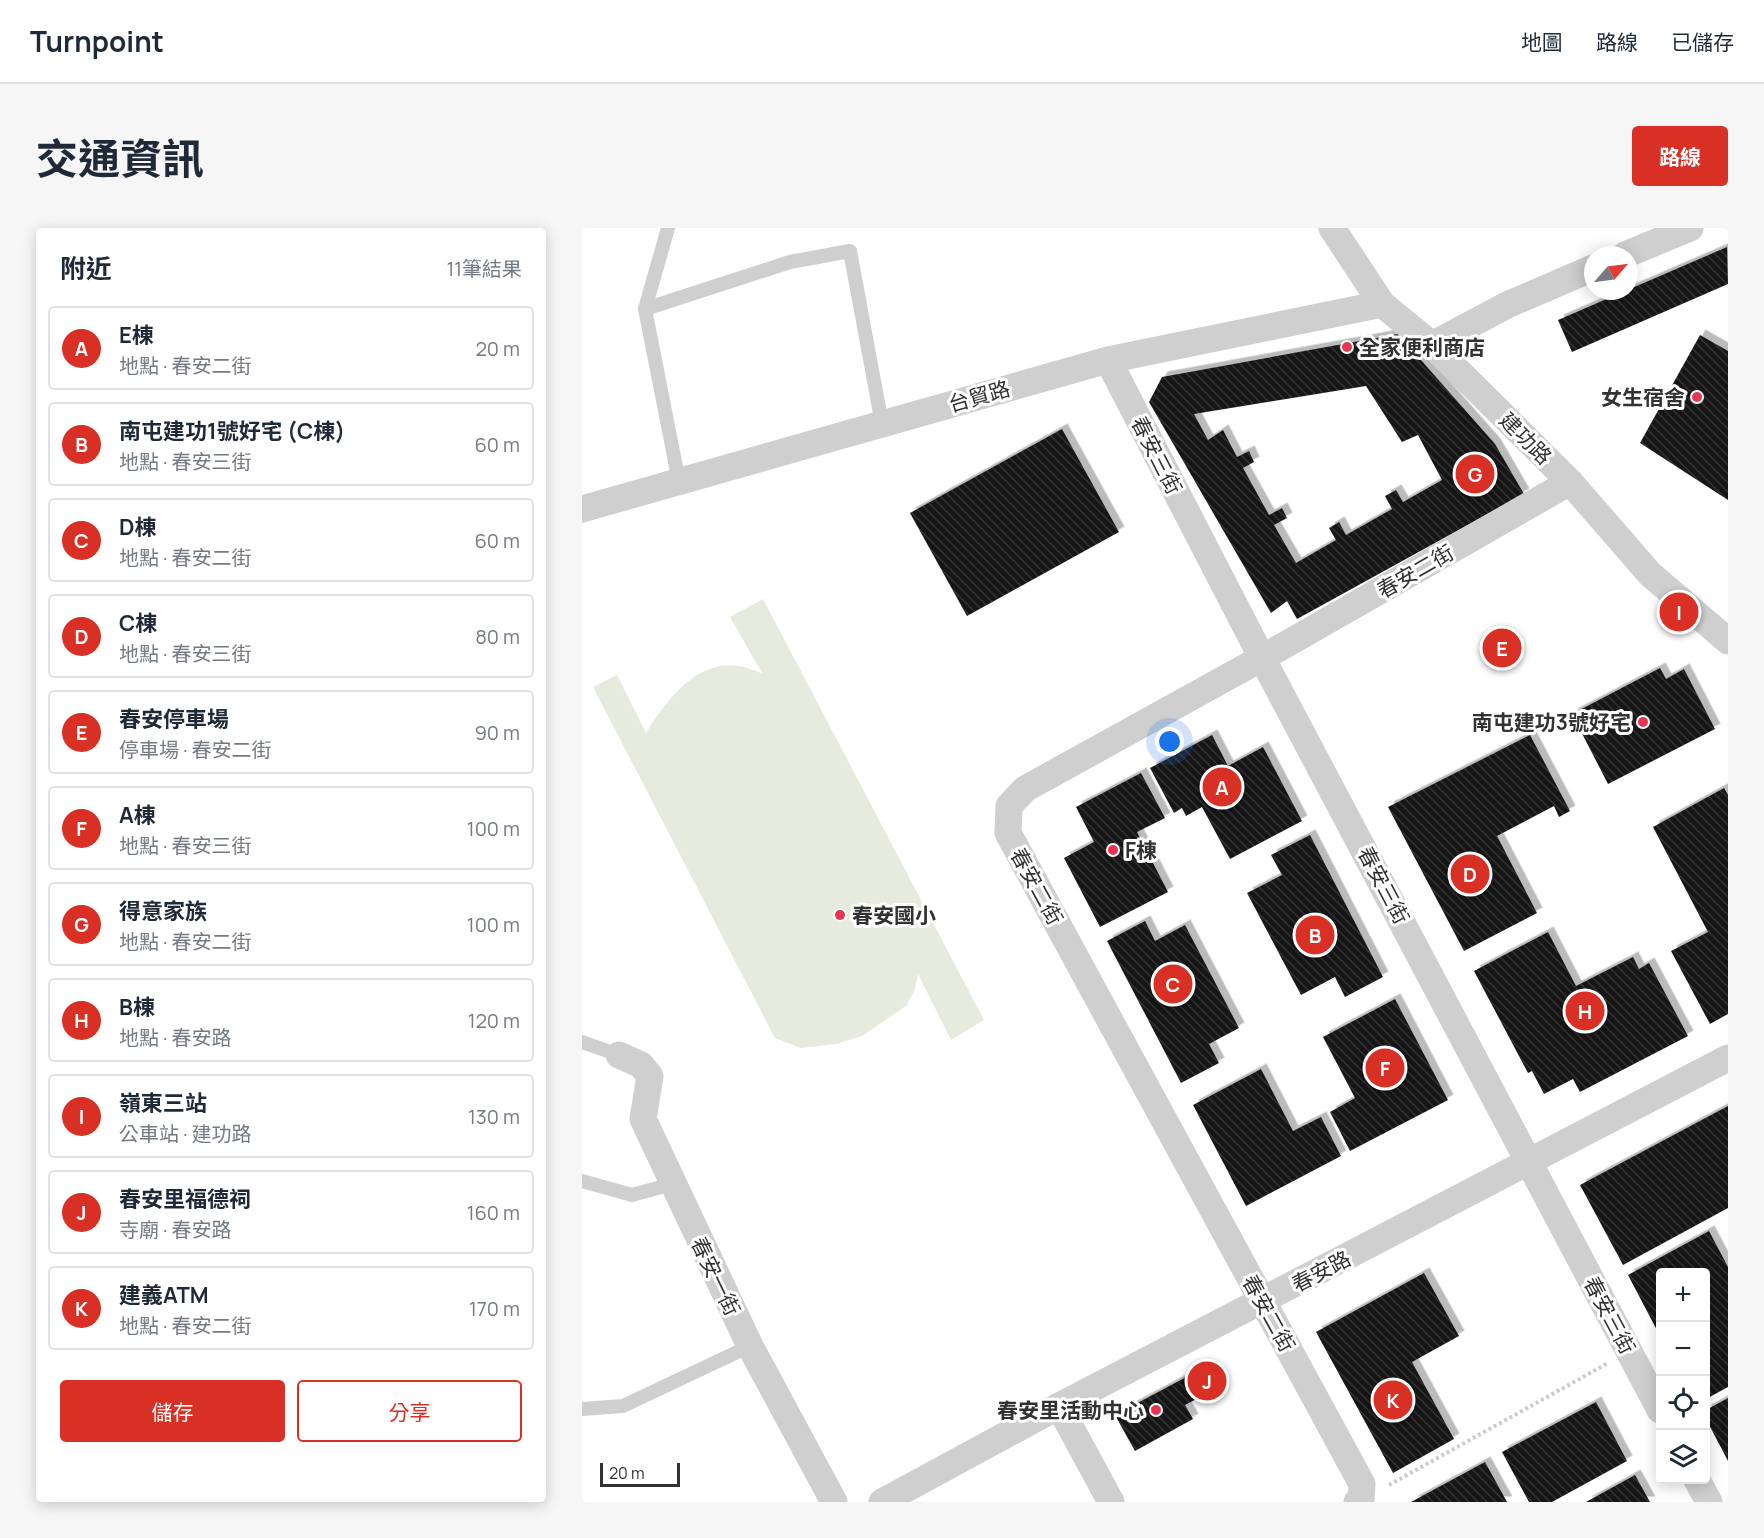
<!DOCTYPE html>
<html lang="zh-TW">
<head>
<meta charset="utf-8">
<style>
  body { margin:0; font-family:Manrope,"Noto Sans TC",sans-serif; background:#f6f6f7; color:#1f2937 }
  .controls { position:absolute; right:18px; bottom:18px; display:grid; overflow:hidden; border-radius:6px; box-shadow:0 3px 15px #0003 }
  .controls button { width:54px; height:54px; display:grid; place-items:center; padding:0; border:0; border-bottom:2px solid #e0e1e3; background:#fff; color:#1f2937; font:30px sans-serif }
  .compass { position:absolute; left:1002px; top:18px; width:54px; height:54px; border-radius:50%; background:#fff; box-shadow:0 3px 15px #0003; rotate:62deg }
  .scale { position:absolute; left:18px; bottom:15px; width:80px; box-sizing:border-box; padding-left:6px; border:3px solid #323232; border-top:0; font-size:16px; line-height:21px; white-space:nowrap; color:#323232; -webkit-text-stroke:4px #fff; paint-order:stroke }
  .you { position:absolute; left:588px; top:514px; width:21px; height:21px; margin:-15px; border:4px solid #fff; border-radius:50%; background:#1a73e8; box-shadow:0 0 0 9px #1a73e833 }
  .badge { display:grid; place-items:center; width:39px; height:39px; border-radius:50%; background:#d93025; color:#fff; font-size:20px; font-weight:700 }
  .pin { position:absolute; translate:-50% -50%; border:3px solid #fff; box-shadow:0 2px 6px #0006 }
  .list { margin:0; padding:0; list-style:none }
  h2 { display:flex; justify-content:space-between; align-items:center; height:78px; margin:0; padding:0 24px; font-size:26px }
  h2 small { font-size:20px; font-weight:400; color:#747a83 }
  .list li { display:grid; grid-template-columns:39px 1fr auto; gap:18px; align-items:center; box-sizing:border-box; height:84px; margin:0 12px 12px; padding:0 12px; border:2px solid #e0e1e3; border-radius:6px }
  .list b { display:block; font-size:22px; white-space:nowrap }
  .list p { margin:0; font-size:20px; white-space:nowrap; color:#747a83 }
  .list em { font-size:20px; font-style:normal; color:#747a83 }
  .actions { display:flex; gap:12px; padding:18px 24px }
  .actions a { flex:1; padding:14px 0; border:2px solid #d93025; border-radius:6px; text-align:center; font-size:21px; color:#d93025 }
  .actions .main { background:#d93025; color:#fff }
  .icon { flex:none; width:33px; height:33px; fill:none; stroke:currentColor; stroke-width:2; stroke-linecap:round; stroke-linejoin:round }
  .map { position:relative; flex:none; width:1146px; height:1274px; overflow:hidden; border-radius:6px }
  header { display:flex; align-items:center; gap:36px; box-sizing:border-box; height:84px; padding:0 30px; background:#fff; border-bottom:2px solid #e0e1e3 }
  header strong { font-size:28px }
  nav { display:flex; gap:33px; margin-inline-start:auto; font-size:21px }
  .intro { display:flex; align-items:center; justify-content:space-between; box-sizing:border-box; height:144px; padding:0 36px }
  h1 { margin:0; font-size:42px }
  .button { padding:15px 27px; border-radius:6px; background:#d93025; color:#fff; font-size:21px; font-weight:700 }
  main { display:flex; gap:36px; padding:0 36px }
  aside { flex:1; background:#fff; border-radius:6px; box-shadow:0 3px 15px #0003 }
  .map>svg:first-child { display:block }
  .grass { fill:#e6ebdd }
  .building { fill:url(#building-back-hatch); fill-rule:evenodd; filter:url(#shadow) }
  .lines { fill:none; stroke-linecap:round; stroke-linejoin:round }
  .path { stroke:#ccc; stroke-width:4; stroke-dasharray:3 3; stroke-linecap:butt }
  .service { stroke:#cfcfcf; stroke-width:14 }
  .minor { stroke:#cfcfcf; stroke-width:27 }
  .poi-dot { fill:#e8354f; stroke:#fff; stroke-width:2 }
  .labels { text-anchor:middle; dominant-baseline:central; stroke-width:6; stroke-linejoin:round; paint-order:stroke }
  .poi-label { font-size:21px; font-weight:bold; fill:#323232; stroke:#fff; text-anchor:start }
  .street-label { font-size:21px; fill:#323232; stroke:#fff }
</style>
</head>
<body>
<header>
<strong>Turnpoint</strong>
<nav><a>地圖</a><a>路線</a><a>已儲存</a></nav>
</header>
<div class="intro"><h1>交通資訊</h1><a class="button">路線</a></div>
<main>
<aside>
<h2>附近<small>11筆結果</small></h2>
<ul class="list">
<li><span class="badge">A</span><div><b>E棟</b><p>地點 · 春安二街</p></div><em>20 m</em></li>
<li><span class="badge">B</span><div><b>南屯建功1號好宅 (C棟)</b><p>地點 · 春安三街</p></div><em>60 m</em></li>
<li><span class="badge">C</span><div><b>D棟</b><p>地點 · 春安二街</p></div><em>60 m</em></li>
<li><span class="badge">D</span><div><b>C棟</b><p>地點 · 春安三街</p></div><em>80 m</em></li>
<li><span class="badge">E</span><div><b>春安停車場</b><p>停車場 · 春安二街</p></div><em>90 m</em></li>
<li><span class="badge">F</span><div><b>A棟</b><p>地點 · 春安三街</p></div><em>100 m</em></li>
<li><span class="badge">G</span><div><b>得意家族</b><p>地點 · 春安二街</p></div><em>100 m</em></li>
<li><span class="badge">H</span><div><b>B棟</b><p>地點 · 春安路</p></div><em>120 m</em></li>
<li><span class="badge">I</span><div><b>嶺東三站</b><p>公車站 · 建功路</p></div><em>130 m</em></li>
<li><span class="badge">J</span><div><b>春安里福德祠</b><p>寺廟 · 春安路</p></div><em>160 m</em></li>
<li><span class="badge">K</span><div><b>建義ATM</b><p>地點 · 春安二街</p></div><em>170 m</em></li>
</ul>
<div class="actions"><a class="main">儲存</a><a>分享</a></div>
</aside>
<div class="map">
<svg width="1146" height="1274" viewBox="0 0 1146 1274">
  <defs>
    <pattern id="building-back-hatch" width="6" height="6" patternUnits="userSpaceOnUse" patternTransform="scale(1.5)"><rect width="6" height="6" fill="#191919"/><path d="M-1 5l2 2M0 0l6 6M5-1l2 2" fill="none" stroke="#323232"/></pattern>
    <filter id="shadow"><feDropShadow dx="5.5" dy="-5.5" stdDeviation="0" flood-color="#0004"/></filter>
  </defs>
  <rect width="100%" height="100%" fill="#fff"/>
  <!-- grass -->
  <path class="grass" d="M181 371 402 792 369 812 336 746 333 761 324 778 280 808 254 816 219 820 193 810 11 459 35 447 64 505C84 473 114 431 157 438 165 439 173 443 180 445L148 389Z"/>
  <!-- building -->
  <g class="building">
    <polygon points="1145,19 1146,56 990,124 976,92"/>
    <path d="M816 106 913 216 942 266 715 391 705 373 689 385 567 174 580 149ZM784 158 820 214 836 207 860 252 821 274 814 262 803 268 810 281 764 307 757 294 747 300 754 312 714 335 692 297 705 290 700 280 687 287 661 240 672 234 667 223 655 229 641 202 626 212 612 186Z"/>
    <polygon points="1118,107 1146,123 1146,272 1058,215"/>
    <polygon points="480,201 537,304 385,388 328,285"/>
    <polygon points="1078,440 1084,451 1102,441 1133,501 1026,556 990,486"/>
    <polygon points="630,507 646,538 681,519 720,593 648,631 620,579 604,588 600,580 592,585 568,540"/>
    <polygon points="948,507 988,583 977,589 972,578 915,608 955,685 882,723 806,579"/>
    <polygon points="559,545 583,590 555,604 586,664 518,699 482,630 512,614 494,579"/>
    <polygon points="1142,560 1146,567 1146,786 1128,796 1089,723 1126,704 1071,599"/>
    <polygon points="728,607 801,749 763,769 753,749 719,767 665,665 700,647 689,627"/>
    <polygon points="563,693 573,713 603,697 657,800 627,816 637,835 599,855 525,713"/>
    <polygon points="966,704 994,758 1051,729 1057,741 1067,735 1106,808 998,864 991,851 962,866 950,843 946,845 892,743"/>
    <polygon points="813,771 866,872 768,923 748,884 773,870 741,809"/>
    <polygon points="679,841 711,903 739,889 759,928 664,978 611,877"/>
    <polygon points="1146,878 1146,980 1041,1037 998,957"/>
    <polygon points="1127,1003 1146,1039 1146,1159 1124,1171 1124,1044 1078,1044 1078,1108 1046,1047"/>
    <polygon points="842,1045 877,1108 830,1134 872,1211 811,1245 734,1104"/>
    <polygon points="608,1147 620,1168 603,1177 611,1191 553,1223 533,1187"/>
    <polygon points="1146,1170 1146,1233 1124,1191 1124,1182"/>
    <polygon points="1014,1174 1045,1233 970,1274 947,1274 920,1224"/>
    <polygon points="903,1234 925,1274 829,1274"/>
    <polygon points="1053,1247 1068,1274 1004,1274"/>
  </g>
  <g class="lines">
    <!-- path -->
    <polyline class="path" points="807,1257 1026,1135"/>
    <!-- service -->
    <g class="service">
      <polyline points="86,0 63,81 97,254"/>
      <polyline points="63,81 208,34 268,23 300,196"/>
      <polyline points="0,814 37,827"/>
      <polyline points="0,953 50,967 90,956"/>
      <polyline points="0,1181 41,1178 168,1118"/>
    </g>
    <!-- minor -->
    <g class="minor">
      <polyline points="750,0 800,76 850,117 988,254 1068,346 1146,413"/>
      <polyline points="1043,27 1108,0"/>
      <polyline points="850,117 925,77 1011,40"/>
      <polyline points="526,132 680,430 1078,1182"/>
      <polyline points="0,281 526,132 800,76"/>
      <polyline points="37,827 59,837 68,848 61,891 168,1118 252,1274"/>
      <polyline points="477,1178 529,1274"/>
      <polyline points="1115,1252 1127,1274"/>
      <polyline points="300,1274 477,1178 1146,830"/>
      <polyline points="775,1274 779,1272 780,1256 426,605 427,578 443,561 680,430 988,254"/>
    </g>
  </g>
  <!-- markers -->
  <g class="poi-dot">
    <circle cx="765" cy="119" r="6"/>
    <circle cx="1115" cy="169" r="6"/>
    <circle cx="1061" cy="494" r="6"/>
    <circle cx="531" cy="622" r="6"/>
    <circle cx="258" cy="687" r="6"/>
    <circle cx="574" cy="1182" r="6"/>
  </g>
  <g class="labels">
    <!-- poi labels -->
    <g class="poi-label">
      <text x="777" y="119">全家便利商店</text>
      <text x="1103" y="169" text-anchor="end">女生宿舍</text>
      <text x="1049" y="494" text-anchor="end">南屯建功3號好宅</text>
      <text x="543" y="622">F棟</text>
      <text x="270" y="687">春安國小</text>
      <text x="562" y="1182" text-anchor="end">春安里活動中心</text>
    </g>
    <!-- street labels -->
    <g class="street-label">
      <text transform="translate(397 168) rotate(-16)">台貿路</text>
      <text transform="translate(944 210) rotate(45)">建功路</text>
      <text transform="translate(575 227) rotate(63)">春安三街</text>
      <text transform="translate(833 343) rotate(-30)">春安二街</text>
      <text transform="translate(802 657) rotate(62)">春安三街</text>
      <text transform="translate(455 658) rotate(61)">春安二街</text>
      <text transform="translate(739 1043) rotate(-28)">春安路</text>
      <text transform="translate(134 1048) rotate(64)">春安一街</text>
      <text transform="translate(687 1085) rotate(61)">春安二街</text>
      <text transform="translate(1028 1087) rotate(62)">春安三街</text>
    </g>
  </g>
</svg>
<div class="controls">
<button>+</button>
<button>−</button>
<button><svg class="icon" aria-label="locate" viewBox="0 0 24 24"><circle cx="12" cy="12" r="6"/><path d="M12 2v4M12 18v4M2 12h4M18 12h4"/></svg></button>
<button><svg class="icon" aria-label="layers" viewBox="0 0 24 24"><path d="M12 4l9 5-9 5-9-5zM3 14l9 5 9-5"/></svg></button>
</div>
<svg class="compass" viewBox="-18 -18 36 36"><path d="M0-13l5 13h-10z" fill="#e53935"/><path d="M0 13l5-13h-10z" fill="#747a83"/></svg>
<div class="scale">20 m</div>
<div class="you"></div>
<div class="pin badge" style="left:640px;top:559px">A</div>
<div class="pin badge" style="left:733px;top:707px">B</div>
<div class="pin badge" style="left:591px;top:756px">C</div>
<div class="pin badge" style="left:888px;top:646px">D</div>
<div class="pin badge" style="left:920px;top:420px">E</div>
<div class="pin badge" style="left:803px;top:840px">F</div>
<div class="pin badge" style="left:893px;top:246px">G</div>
<div class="pin badge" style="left:1003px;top:783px">H</div>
<div class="pin badge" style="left:1097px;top:384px">I</div>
<div class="pin badge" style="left:625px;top:1153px">J</div>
<div class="pin badge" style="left:811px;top:1172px">K</div>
</div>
</main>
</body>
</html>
